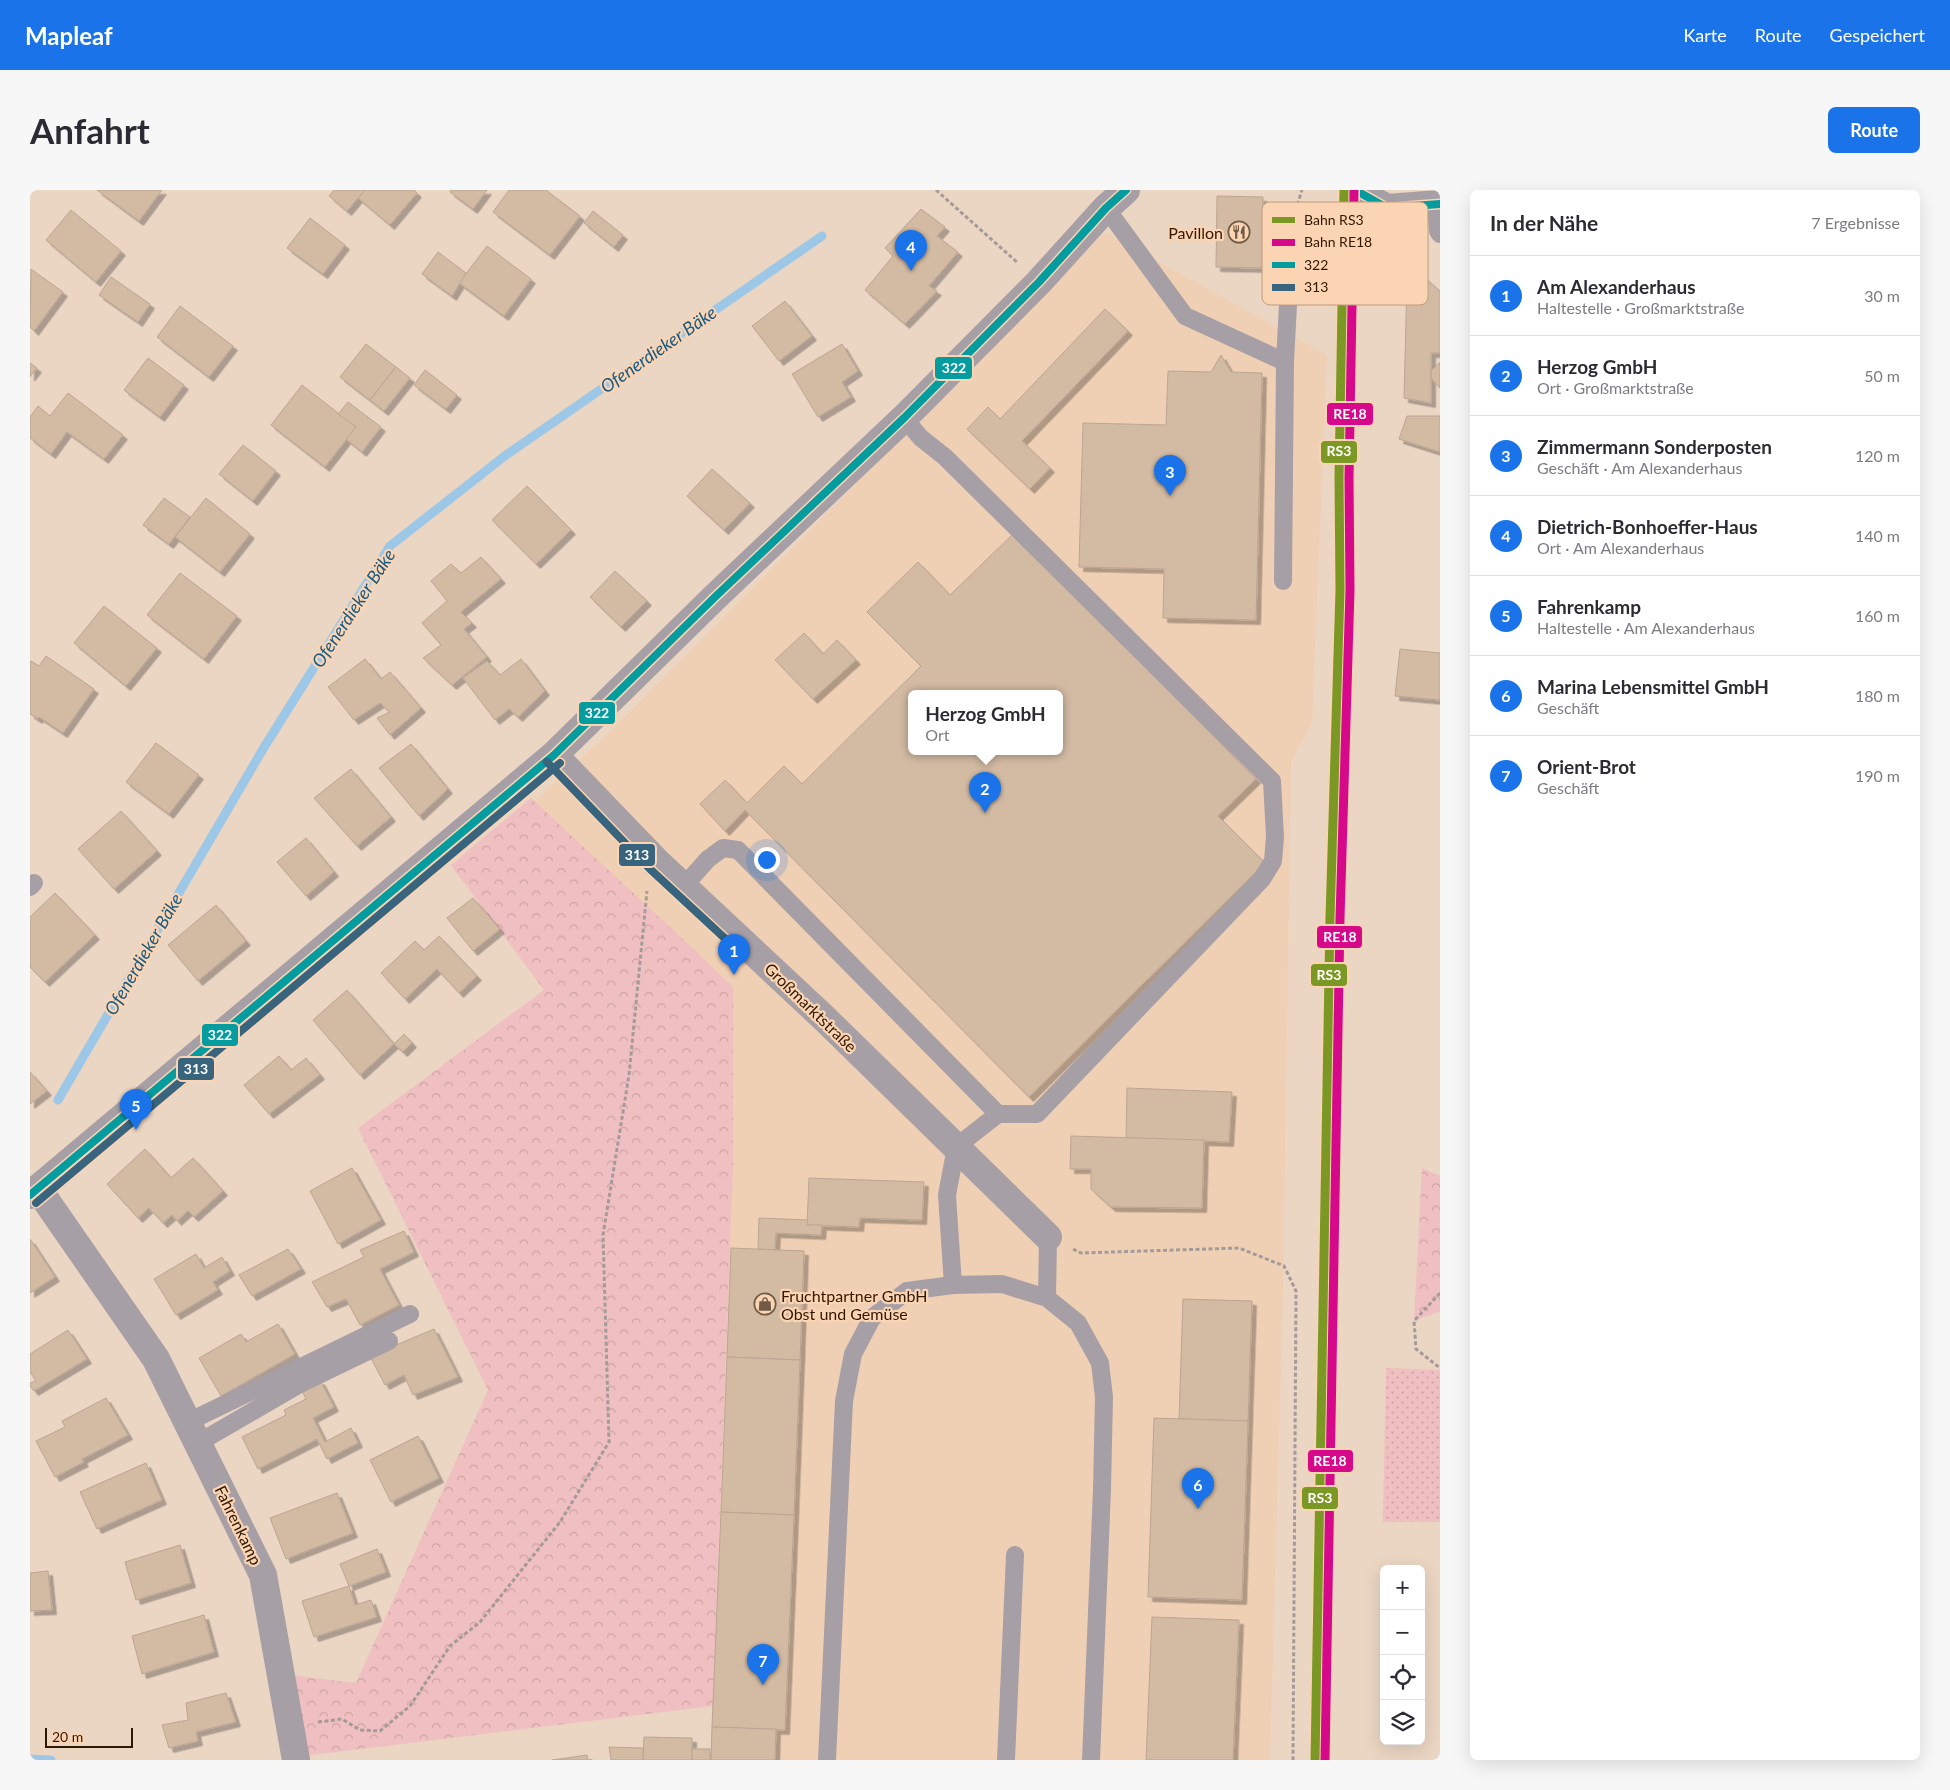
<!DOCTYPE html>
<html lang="de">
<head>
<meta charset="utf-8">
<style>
  body { margin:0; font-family:Lato,sans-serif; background:#f7f7f7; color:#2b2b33 }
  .controls { position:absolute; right:15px; bottom:15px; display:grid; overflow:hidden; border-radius:8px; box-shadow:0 5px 20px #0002 }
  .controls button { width:45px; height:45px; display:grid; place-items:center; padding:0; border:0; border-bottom:1px solid #e1e1e2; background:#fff; color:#2b2b33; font:25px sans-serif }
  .scale { position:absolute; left:15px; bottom:12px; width:88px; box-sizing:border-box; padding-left:5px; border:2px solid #301902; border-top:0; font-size:14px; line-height:18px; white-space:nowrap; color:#301902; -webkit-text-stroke:4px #fbd4b3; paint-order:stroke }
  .you { position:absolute; left:736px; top:669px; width:18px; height:18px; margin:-12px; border:4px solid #fff; border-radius:50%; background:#1a73e8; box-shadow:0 0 0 8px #1a73e833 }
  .badge { display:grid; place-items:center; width:32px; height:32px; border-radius:50%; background:#1a73e8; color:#fff; font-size:16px; font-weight:700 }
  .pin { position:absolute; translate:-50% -41px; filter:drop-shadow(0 1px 2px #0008) }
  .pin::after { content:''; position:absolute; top:26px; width:18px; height:15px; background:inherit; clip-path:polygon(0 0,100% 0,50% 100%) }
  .popup { position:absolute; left:878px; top:500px; width:155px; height:65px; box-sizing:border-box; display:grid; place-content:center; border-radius:8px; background:#fff; filter:drop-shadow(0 1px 4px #0005); font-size:16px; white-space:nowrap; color:#7c7c81 }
  .popup b { font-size:19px; color:#2b2b33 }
  .popup::after { content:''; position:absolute; left:50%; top:100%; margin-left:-10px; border:10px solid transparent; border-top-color:#fff }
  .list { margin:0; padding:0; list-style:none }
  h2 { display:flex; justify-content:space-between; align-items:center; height:65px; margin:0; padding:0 20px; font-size:21px }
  h2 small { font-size:16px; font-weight:400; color:#7c7c81 }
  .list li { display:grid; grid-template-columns:32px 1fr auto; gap:15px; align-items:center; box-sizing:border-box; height:80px; padding:0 20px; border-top:1px solid #e1e1e2 }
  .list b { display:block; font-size:19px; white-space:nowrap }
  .list p { margin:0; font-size:16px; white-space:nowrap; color:#7c7c81 }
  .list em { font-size:16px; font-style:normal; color:#7c7c81 }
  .icon { flex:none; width:28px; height:28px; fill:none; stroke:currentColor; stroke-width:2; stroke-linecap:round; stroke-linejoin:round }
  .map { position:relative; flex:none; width:1410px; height:1570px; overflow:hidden; border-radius:8px }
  header { display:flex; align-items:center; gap:30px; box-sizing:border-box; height:70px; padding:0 25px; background:#1a73e8; color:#fff }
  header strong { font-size:24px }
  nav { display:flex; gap:28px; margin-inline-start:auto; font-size:18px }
  .intro { display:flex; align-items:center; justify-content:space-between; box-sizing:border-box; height:120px; padding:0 30px }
  h1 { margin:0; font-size:35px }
  .button { padding:12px 22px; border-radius:8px; background:#1a73e8; color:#fff; font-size:18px; font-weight:700 }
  main { display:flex; gap:30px; padding:0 30px }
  aside { flex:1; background:#fff; border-radius:8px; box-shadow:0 5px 20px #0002 }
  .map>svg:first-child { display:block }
  .built { fill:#f0d0b4; fill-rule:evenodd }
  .grass { fill:url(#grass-dots) }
  .forest { fill:url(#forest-crowns) }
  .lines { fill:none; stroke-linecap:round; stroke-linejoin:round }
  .stream { stroke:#9cc7e7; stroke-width:9 }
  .building { fill:#d2baa3; stroke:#bba593; fill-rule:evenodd; filter:url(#shadow) }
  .path { stroke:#a49a99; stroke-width:3; stroke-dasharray:4 2.5; stroke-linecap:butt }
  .service { stroke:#a69fa5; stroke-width:18 }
  .minor { stroke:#a69fa5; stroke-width:28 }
  .bus-1-casing { stroke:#fbd4b3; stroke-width:11 }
  .bus-2-casing { stroke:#fbd4b3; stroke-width:11 }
  .bus-1 { stroke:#059c9f; stroke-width:8 }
  .bus-2 { stroke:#38647d; stroke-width:8 }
  .rail-1-casing { stroke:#fbd4b3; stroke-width:12 }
  .rail-2-casing { stroke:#fbd4b3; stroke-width:12 }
  .rail-1 { stroke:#7b9724; stroke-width:9 }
  .rail-2 { stroke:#d7098b; stroke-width:9 }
  .labels { text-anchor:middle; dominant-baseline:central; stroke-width:4.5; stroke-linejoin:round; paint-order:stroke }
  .poi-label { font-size:16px; fill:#301902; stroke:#fbd4b3; text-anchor:end }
  .street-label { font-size:16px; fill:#301902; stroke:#fbd4b3 }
  .water-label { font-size:18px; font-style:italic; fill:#165b86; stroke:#fbd4b3 }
  .key { fill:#fbd4b3; stroke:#be9c7e; stroke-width:1 }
  .key-label { font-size:14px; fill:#301902 }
  .line-badge { stroke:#fbd4b3; stroke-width:2 }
  .badge-label { font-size:14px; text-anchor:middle; font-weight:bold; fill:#fff }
</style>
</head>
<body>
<header>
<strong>Mapleaf</strong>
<nav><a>Karte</a><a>Route</a><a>Gespeichert</a></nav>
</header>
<div class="intro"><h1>Anfahrt</h1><a class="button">Route</a></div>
<main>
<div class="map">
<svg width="1410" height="1570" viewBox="0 0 1410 1570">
  <defs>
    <pattern id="grass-dots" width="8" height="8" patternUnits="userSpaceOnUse" patternTransform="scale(1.25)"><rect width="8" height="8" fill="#f0bfc1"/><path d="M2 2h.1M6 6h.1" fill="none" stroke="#cea4a4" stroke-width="1.8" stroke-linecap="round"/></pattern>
    <pattern id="forest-crowns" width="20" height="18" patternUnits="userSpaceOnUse" patternTransform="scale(1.25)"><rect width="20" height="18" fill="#f0bfc1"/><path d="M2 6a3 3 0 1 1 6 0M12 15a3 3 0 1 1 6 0" fill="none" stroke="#cea4a4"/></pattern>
    <filter id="shadow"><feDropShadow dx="4.5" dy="4.5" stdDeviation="0" flood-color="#0004"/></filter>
  </defs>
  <rect width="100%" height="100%" fill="#ebd5c3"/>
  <!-- built -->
  <path class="built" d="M1075 42 1297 165 1282 532 1261 572 1253 1099 1240 1570H681L703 978V797L503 612 577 545ZM881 504H1029V562H881Z"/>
  <!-- grass -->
  <polygon class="grass" points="1356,1178 1410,1180 1410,1332 1353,1332"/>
  <!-- forest -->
  <g class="forest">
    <polygon points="501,608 655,751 703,797 703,978 683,1516 265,1567 251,1484 326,1493 458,1200 328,938 514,800 421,675"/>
    <polygon points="1392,978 1410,986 1410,1121 1384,1131"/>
  </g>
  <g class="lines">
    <!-- stream -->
    <g class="stream">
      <polyline points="28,910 233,559 360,356 476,265 792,46"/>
      <polyline points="0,1569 21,1570"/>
    </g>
  </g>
  <!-- building -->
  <g class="building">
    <polygon points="67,0 132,0 109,31"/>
    <polygon points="304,0 335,0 317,21 299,6"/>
    <polygon points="335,0 384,0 387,3 360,35 328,8"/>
    <polygon points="421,0 457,0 443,19 420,2"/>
    <polygon points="479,0 516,0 550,26 520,65 463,22"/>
    <polygon points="1187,6 1233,7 1232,78 1186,77"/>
    <polygon points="891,19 915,37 907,46 928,62 899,96 907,101 875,134 835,100 863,66 855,58"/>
    <polygon points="41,20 91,61 66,92 16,50"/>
    <polygon points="563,21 593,45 584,57 554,33"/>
    <polygon points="280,28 315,55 293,84 257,58"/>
    <polygon points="457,56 501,89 474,126 429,93"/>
    <polygon points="408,62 436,83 422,106 392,84"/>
    <polygon points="1,79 33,102 4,141 0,137"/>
    <polygon points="81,87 120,114 108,132 69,105"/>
    <polygon points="1394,87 1410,101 1410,163 1401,163 1401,213 1374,208 1377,88"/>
    <polygon points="755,111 782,146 749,171 722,136"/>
    <polygon points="150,116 203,156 179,187 127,147"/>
    <polygon points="1075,119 1098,141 992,251 1020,278 1000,299 937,239 958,217 970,229"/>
    <polygon points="336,154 366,177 340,210 310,187"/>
    <polygon points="812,154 828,181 812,192 821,207 788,227 762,184"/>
    <polygon points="1191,165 1201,182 1232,183 1226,430 1133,428 1134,379 1049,377 1053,233 1136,235 1138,181 1181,182"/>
    <polygon points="118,168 154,195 130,227 94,200"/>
    <polygon points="1410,172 1410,198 1401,188 1401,181"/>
    <polygon points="0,173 7,178 0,187"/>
    <polygon points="366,177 380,188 354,221 340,210"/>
    <polygon points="395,180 427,205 416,219 384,195"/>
    <polygon points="272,195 326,237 295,277 241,235"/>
    <polygon points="38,203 93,245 74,269 37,242 21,264 0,248 0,227 8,216 20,226"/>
    <polygon points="318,212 351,237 332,262 316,249 326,237 308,224"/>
    <polygon points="1377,226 1410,226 1410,262 1369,249"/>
    <polygon points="213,255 246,281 223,311 189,284"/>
    <polygon points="682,279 720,313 694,340 657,306"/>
    <polygon points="497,296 541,340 506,374 462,330"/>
    <polygon points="134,308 160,327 139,354 113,335"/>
    <polygon points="176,308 220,344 190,382 145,347"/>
    <path d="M983 344 1226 589 1188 626 1235 673 999 907 715 620 695 641 670 614 695 590 717 613 754 576 772 594 891 476 837 422 888 372 920 405ZM881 504H1029V562H881Z"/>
    <polygon points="451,367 471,389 431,422 442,433 434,439 457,467 422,495 393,468 411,455 392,433 417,411 401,391 421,374 431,383"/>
    <polygon points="585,381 617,411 591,437 560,407"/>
    <polygon points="150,383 207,426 174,469 117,425"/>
    <polygon points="74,416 127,458 96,496 44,453"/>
    <polygon points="774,443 793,464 807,450 826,470 783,509 745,470"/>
    <polygon points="1370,459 1410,463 1410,510 1365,506"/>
    <polygon points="16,466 64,499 33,543 9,527 8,529 0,524 0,473 1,471 9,476"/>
    <polygon points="335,469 351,489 360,482 391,518 360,545 347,528 360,522 350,513 324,530 298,497"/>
    <polygon points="491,469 515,501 488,527 479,519 465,530 433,488 457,471 470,485"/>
    <polygon points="126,553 169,585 139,624 96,592"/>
    <polygon points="381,554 418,599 389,626 349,578"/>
    <polygon points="321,579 361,627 327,656 284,608"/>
    <polygon points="91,621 127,661 84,699 48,659"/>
    <polygon points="276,648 304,682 276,706 247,672"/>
    <polygon points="25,703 65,745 15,792 0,777 0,727"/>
    <polygon points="443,708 470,739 443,761 417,728"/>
    <polygon points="186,715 216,751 168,791 138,755"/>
    <polygon points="409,746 447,786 429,803 407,779 375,809 351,783 385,751 394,760"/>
    <polygon points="317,800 364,854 330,885 283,830"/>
    <polygon points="374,844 382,853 373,862 364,854"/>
    <polygon points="249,866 261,880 276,868 290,885 239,924 214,895"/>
    <polygon points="0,882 17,901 0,914"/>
    <polygon points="1097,898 1202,902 1199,952 1096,948"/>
    <polygon points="1041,946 1174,950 1172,1018 1081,1017 1061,999 1061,979 1040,979"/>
    <polygon points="115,959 141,988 163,968 193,1001 164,1027 158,1021 147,1031 142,1025 133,1033 119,1018 108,1028 77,994"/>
    <polygon points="322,978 351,1030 308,1054 280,1001"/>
    <polygon points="779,988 894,992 892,1030 830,1028 829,1037 777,1035"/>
    <polygon points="729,1028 778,1030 777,1035 792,1035 791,1045 746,1043 745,1060 728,1059"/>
    <polygon points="374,1041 384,1062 350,1079 369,1115 330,1135 316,1109 297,1117 282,1092 334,1067 330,1060"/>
    <polygon points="0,1049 25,1087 0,1103"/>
    <polygon points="701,1058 774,1061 770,1170 697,1167"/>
    <polygon points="258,1059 271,1079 222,1106 209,1085"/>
    <polygon points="166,1064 174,1078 192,1067 200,1081 183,1092 188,1100 146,1125 124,1089"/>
    <polygon points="1153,1109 1222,1111 1218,1231 1149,1229"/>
    <polygon points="248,1134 265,1164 191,1206 169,1168 211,1144 216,1152"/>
    <polygon points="404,1139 428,1187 383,1205 374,1185 355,1195 340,1166"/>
    <polygon points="38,1140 57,1169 4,1201 0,1196 0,1193 6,1191 0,1182 0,1164"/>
    <polygon points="697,1167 770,1170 764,1325 691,1322"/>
    <polygon points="290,1190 304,1217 283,1228 295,1252 321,1238 328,1253 297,1269 287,1249 228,1279 212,1247 256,1225 254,1220 276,1209 271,1199"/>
    <polygon points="76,1208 98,1245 52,1269 54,1272 25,1287 6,1251 35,1237 32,1231"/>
    <polygon points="1124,1228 1218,1231 1212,1410 1118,1407"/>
    <polygon points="388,1246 409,1288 361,1312 340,1270"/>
    <polygon points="116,1273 132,1310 67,1339 50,1302"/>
    <polygon points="307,1303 323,1343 256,1369 240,1328"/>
    <polygon points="691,1322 764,1325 755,1540 682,1537"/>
    <polygon points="150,1355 161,1393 106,1410 95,1372"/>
    <polygon points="347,1359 356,1382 319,1396 310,1374"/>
    <polygon points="18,1381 22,1420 0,1421 0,1383"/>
    <polygon points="319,1396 325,1415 341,1410 347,1427 284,1447 272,1411"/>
    <polygon points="174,1425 184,1462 112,1484 102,1446"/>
    <polygon points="1122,1427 1209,1430 1203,1570 1116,1570"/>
    <polygon points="196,1503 206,1532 166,1542 168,1551 139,1558 132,1535 158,1530 156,1513"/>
    <polygon points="682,1537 746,1539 745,1570 681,1570"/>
    <polygon points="614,1547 662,1548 662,1570 613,1570"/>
    <polygon points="579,1557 613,1558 613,1570 581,1570"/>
    <rect x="662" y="1559" width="18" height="11"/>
    <polygon points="557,1565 558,1570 522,1570"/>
  </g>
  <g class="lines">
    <!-- path -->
    <g class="path">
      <polyline points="906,0 988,73"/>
      <polyline points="1264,34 1267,16 1272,0"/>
      <polyline points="1043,1059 1051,1063 1209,1058 1254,1076 1266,1101 1263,1570"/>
      <polyline points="1410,1103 1384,1131 1386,1159 1410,1178"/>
      <polyline points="288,1532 312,1529 330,1540 350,1541 380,1516 420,1456 450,1432 530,1332 579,1252 573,1045 599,885 617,701"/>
    </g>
    <!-- service -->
    <g class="service">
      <polyline points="1406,15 1408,41 1410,44"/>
      <polyline points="1076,18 1155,126 1255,172 1261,57"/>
      <polyline points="1253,391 1255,172"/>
      <polyline points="0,697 4,693"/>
      <polyline points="653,697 678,669 693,658 708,660 968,924 1007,924 1232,689 1243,671 1245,647 1242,591 915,267 891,248 874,228"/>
      <polyline points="923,1095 917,1005 926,957 968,924"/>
      <polyline points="1017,1108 1018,1047"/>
      <polyline points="158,1232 380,1124"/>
      <polyline points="168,1253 268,1195 359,1151"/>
      <polyline points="797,1570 814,1211 823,1164 842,1128 877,1101 923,1095 972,1094 1017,1108 1048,1133 1070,1173 1074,1207 1072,1299 1061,1570"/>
      <polyline points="976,1570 985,1365"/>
    </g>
    <!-- minor -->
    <g class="minor">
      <polyline points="1325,0 1357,18 1410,14"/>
      <polyline points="524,565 627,672 794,828 1018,1047"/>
      <polyline points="8,999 126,1169 233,1385 266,1570"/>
      <polyline points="0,1005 524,565 685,407 874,228 1009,92 1076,18 1096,0"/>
    </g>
    <!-- bus-1 casing -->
    <g class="bus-1-casing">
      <g id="bus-1">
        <polyline points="1325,0 1357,18 1410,14"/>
        <polyline points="0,1005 524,565 685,407 874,228 1009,92 1076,18 1096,0"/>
      </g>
    </g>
    <!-- bus-2 casing -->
    <g class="bus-2-casing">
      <g id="bus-2">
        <polyline points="517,572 620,679 701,754"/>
        <polyline points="6,1013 530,573"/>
      </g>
    </g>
    <!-- bus-1 -->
    <use href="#bus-1" class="bus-1"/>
    <!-- bus-2 -->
    <use href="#bus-2" class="bus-2"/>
    <!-- rail-1 casing -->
    <g class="rail-1-casing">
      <polyline id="rail-1" points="1285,1570 1300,728 1310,400 1309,288 1314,0"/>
    </g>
    <!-- rail-2 casing -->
    <g class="rail-2-casing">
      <polyline id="rail-2" points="1295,1570 1310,728 1320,400 1319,288 1324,0"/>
    </g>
    <!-- rail-1 -->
    <use href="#rail-1" class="rail-1"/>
    <!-- rail-2 -->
    <use href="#rail-2" class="rail-2"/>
  </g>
  <!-- icons -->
  <defs>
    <g id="restaurant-ring" transform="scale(1.125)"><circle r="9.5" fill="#fbd4b3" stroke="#715b46" stroke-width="1.5"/><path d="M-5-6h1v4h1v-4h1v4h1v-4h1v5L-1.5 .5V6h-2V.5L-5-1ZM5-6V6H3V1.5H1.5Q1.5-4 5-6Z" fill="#715b46"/></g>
    <g id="shop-ring" transform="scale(1.125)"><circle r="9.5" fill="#fbd4b3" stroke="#715b46" stroke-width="1.5"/><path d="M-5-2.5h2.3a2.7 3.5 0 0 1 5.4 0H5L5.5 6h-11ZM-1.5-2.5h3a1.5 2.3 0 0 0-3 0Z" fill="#715b46"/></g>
  </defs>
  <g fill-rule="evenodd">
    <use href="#restaurant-ring" x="1209" y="42"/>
    <use href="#shop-ring" x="735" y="1114"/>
  </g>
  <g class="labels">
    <!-- poi labels -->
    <g class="poi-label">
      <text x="1193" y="42">Pavillon</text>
      <text x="751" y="1105" text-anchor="start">Fruchtpartner GmbH<tspan x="751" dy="18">Obst und Gemüse</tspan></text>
    </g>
    <!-- street labels -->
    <g class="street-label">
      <text transform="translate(781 817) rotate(44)">Großmarktstraße</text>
      <text transform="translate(209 1335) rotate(64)">Fahrenkamp</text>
    </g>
    <!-- water labels -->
    <g class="water-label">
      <text transform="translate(628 159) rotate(-35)">Ofenerdieker Bäke</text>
      <text transform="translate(323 418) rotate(-57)">Ofenerdieker Bäke</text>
      <text transform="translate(113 764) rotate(-60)">Ofenerdieker Bäke</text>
    </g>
  </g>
  <!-- legend -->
  <rect x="1232" y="12" width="166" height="103" rx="8" class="key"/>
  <rect x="1242" y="27" width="23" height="6" fill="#7b9724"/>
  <rect x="1242" y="49" width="23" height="7" fill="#d7098b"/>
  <rect x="1242" y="72" width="23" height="6" fill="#059c9f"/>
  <rect x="1242" y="94" width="23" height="7" fill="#38647d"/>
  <g class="key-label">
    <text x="1274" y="35">Bahn RS3</text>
    <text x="1274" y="57">Bahn RE18</text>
    <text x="1274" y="80">322</text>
    <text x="1274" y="102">313</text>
  </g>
  <g class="line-badge">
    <rect x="904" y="166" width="39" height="24" rx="5" fill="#059c9f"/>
    <rect x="1296" y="212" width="48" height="24" rx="5" fill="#d7098b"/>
    <rect x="1290" y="250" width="38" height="24" rx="5" fill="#7b9724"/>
    <rect x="548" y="511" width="38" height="24" rx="5" fill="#059c9f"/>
    <rect x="588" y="653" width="38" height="24" rx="5" fill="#38647d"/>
    <rect x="1286" y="735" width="47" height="24" rx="5" fill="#d7098b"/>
    <rect x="1280" y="773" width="38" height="24" rx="5" fill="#7b9724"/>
    <rect x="171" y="833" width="38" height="24" rx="5" fill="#059c9f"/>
    <rect x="147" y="867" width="38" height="24" rx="5" fill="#38647d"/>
    <rect x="1277" y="1259" width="47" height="24" rx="5" fill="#d7098b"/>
    <rect x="1271" y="1296" width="38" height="24" rx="5" fill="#7b9724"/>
  </g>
  <g class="badge-label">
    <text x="924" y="183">322</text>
    <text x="1320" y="229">RE18</text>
    <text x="1309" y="266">RS3</text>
    <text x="567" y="528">322</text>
    <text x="607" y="670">313</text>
    <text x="1310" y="752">RE18</text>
    <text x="1299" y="790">RS3</text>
    <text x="190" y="850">322</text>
    <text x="166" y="884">313</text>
    <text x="1300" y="1276">RE18</text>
    <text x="1290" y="1313">RS3</text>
  </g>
</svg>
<div class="controls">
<button>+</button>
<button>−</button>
<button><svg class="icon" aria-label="locate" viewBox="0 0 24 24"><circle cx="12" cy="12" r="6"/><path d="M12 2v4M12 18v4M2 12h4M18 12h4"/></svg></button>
<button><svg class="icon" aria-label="layers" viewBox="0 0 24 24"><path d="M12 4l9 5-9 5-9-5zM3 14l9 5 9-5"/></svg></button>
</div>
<div class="scale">20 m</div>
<div class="you"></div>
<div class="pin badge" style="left:704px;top:785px">1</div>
<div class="pin badge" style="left:955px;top:623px">2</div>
<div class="popup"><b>Herzog GmbH</b>Ort</div>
<div class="pin badge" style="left:1140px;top:306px">3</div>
<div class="pin badge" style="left:881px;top:81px">4</div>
<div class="pin badge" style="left:106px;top:940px">5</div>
<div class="pin badge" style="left:1168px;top:1319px">6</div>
<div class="pin badge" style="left:733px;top:1495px">7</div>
</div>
<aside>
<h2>In der Nähe<small>7 Ergebnisse</small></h2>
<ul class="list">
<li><span class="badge">1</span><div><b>Am Alexanderhaus</b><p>Haltestelle · Großmarktstraße</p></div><em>30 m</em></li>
<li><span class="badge">2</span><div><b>Herzog GmbH</b><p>Ort · Großmarktstraße</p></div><em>50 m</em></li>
<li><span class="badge">3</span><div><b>Zimmermann Sonderposten</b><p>Geschäft · Am Alexanderhaus</p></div><em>120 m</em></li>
<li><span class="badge">4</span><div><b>Dietrich-Bonhoeffer-Haus</b><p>Ort · Am Alexanderhaus</p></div><em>140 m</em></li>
<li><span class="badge">5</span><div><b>Fahrenkamp</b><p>Haltestelle · Am Alexanderhaus</p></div><em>160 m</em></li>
<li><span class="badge">6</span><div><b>Marina Lebensmittel GmbH</b><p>Geschäft</p></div><em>180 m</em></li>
<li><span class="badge">7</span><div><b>Orient-Brot</b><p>Geschäft</p></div><em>190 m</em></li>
</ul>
</aside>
</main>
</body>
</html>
